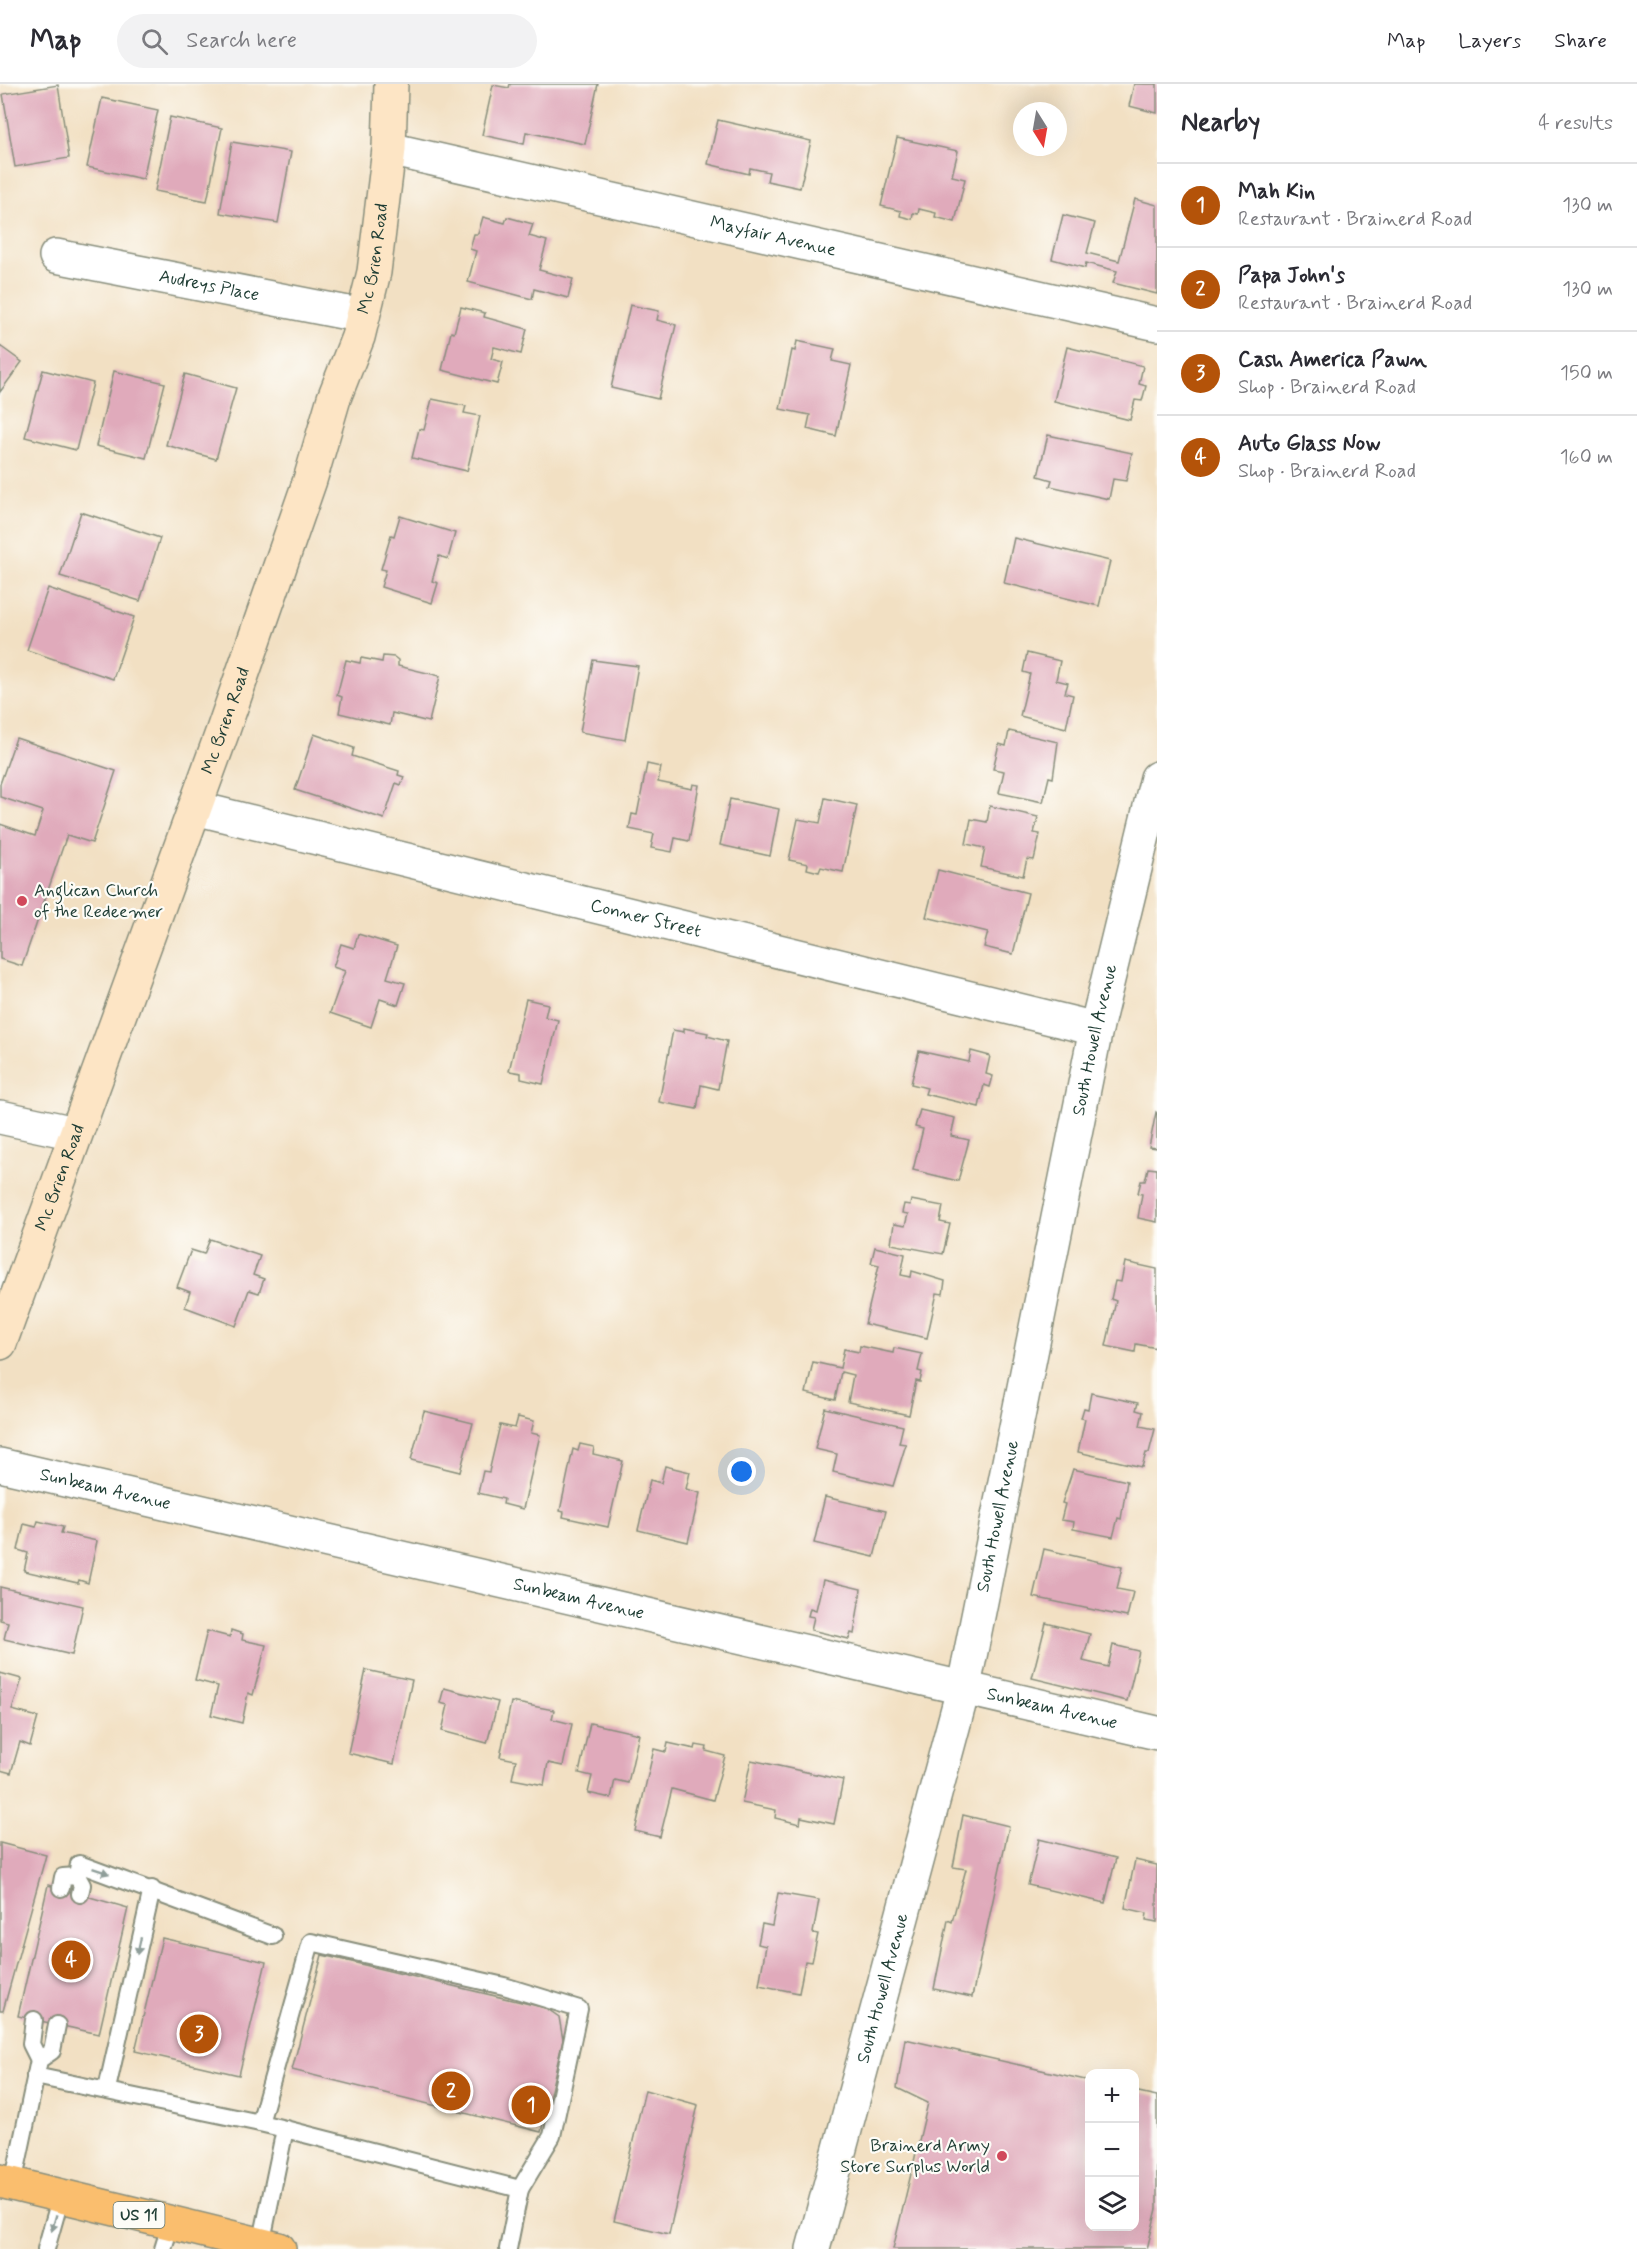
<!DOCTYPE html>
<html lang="en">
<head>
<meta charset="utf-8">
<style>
  body { margin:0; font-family:Mynerve,sans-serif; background:#f2f2f3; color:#2b2b33 }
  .controls { position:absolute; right:18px; bottom:18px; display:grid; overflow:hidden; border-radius:12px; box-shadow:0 6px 24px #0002 }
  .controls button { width:54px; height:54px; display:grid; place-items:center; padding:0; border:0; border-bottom:2px solid #e1e1e2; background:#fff; color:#2b2b33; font:30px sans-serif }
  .compass { position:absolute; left:1013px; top:18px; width:54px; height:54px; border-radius:50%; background:#fff; box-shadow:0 6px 24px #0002; rotate:169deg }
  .you { position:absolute; left:742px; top:1388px; width:21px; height:21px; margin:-15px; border:4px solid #fff; border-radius:50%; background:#1a73e8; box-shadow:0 0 0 9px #1a73e833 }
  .badge { display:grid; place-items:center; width:39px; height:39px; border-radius:50%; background:#b45309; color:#fff; font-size:20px; font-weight:700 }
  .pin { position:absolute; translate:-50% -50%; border:3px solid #fff; box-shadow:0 2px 6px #0006 }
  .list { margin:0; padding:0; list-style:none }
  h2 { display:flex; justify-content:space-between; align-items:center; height:78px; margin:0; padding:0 24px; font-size:26px }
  h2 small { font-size:20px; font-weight:400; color:#7c7c81 }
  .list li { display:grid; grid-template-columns:39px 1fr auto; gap:18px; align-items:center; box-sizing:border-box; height:84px; padding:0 24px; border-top:2px solid #e1e1e2 }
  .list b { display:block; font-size:22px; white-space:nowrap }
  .list p { margin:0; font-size:20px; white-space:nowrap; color:#7c7c81 }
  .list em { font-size:20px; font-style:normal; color:#7c7c81 }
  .icon { flex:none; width:33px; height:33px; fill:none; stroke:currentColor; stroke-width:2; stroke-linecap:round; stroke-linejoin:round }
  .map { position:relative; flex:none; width:1157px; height:2165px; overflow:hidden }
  header { display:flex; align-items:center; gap:36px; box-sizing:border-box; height:84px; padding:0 30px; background:#fff; border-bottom:2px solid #e1e1e2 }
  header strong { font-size:28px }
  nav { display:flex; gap:33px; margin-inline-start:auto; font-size:21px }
  .search { width:420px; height:54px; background:#f2f2f3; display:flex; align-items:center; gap:15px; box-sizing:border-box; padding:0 21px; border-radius:33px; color:#7c7c81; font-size:22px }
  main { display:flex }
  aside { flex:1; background:#fff }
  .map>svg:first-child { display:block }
  .building { fill:#e0aabb }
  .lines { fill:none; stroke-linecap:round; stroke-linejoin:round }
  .lane-casing { stroke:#888e7c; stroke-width:20 }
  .street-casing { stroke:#888e7c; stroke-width:36 }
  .secondary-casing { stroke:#888e7c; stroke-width:36 }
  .primary-casing { stroke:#888e7c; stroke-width:36 }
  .lane { stroke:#fff; stroke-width:16 }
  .street { stroke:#fff; stroke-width:33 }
  .secondary { stroke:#fde5c5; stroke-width:33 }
  .primary { stroke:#fabe6e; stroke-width:33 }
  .oneway { fill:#8f9e9a }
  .poi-dot { fill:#d1495b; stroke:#fdfcf7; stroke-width:2 }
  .labels { text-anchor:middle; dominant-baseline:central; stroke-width:4.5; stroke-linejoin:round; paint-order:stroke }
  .shield { fill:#fdfcf7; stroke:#62766e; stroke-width:1.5 }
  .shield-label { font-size:16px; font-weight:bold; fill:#1f3d34 }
  .street-label { font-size:18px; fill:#1f3d34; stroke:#fdfcf7 }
  .poi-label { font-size:18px; fill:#1f3d34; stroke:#fdfcf7; text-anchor:start }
</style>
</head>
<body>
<header>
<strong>Map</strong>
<div class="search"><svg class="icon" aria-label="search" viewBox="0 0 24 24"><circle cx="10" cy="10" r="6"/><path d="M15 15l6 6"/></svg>Search here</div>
<nav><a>Map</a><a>Layers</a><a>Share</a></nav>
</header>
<main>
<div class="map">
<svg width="1157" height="2165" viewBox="0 0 1157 2165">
  <rect width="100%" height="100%" fill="#fdfcf7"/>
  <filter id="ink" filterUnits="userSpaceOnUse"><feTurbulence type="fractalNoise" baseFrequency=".0167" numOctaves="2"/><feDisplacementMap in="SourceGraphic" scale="12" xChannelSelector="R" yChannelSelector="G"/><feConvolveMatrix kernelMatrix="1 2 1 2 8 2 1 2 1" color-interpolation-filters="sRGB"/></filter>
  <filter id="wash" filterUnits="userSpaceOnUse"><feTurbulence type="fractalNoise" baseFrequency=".008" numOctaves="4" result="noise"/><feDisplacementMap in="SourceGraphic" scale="24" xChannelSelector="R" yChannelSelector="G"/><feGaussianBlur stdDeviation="1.35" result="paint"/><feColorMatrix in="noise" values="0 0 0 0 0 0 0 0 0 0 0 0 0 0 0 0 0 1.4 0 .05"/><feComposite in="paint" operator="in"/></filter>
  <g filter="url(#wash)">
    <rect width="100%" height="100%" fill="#f2e0c3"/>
    <g id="blocks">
      <!-- building -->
      <g class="building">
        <polygon points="510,0 598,0 585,60 526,48 524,60 482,51 493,1 509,4"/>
        <polygon points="1134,0 1157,0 1157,29 1129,22"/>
        <polygon points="58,1 69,74 15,83 3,10"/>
        <polygon points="102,14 158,26 143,95 87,83"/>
        <polygon points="170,33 222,44 207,117 155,107"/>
        <polygon points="718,36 811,57 800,104 767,97 769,88 750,84 749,90 708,80"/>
        <polygon points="897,54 958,67 952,92 965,95 955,138 935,133 936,129 919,125 918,130 913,129 912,135 900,132 901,127 881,122"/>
        <polygon points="232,58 291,68 278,139 220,129"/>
        <polygon points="1135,115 1157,121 1157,210 1113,199 1117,187 1086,179 1085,184 1052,175 1063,131 1095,139 1087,169 1119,177"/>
        <polygon points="483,133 505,139 507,133 533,140 529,152 547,157 539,186 573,195 568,214 534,205 532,215 468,198 476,167 470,165 474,150 478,150"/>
        <polygon points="630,221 659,227 657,236 676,241 658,315 611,304"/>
        <polygon points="461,223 485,229 484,233 527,245 521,270 494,263 491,275 503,278 497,300 442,286 451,248 454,249"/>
        <polygon points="797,257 835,265 832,277 851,281 836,352 807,345 810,331 780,325 792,266 795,267"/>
        <polygon points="0,262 22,278 0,308"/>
        <polygon points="1067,263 1143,282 1139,300 1146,302 1142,317 1135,316 1130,336 1054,317"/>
        <polygon points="43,286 93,299 76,366 25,353"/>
        <polygon points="114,287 165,299 146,374 96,362"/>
        <polygon points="185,290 236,304 216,375 166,361"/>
        <polygon points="432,315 466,322 464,329 480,332 467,387 412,374 419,345 424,346"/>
        <polygon points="1048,351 1132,369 1126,397 1113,395 1109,415 1050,402 1052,396 1038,392"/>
        <polygon points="81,428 160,454 140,517 60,492"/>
        <polygon points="400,432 455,449 448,475 439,472 432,497 438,499 432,519 381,503 386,486 381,485 391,451 394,452"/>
        <polygon points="1014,454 1110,477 1099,522 1004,499"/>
        <polygon points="48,504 134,533 113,595 27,566"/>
        <polygon points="1027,569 1060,577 1056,596 1068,599 1065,609 1073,611 1066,644 1020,632 1030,590 1023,588"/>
        <polygon points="383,572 394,573 398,576 398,582 440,592 429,638 392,629 390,641 339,629 342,613 337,611 346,576 360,579 361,574 382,578"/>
        <polygon points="593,576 638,582 625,656 580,648"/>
        <polygon points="1009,647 1058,658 1053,694 1049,693 1043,718 999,709 1004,687 993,685 999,660 1006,662"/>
        <polygon points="314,650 354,664 352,672 399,687 398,691 404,693 401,701 396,699 384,735 295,706"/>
        <polygon points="16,654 116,687 92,759 67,751 22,882 0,875 0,740 35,752 43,727 0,713 0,700"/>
        <polygon points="647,680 661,683 658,698 692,705 693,700 699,701 689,757 675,754 672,768 651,764 654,750 629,745 632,730 637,731"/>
        <polygon points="825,714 857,721 843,788 821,783 819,788 807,785 808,780 789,776 798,735 820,739"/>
        <polygon points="730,715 779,725 770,772 720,761"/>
        <polygon points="990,722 1038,733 1034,749 1040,750 1034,776 1027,775 1023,792 981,783 985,764 966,760 971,735 987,738"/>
        <polygon points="938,786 1028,809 1013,870 984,863 988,848 926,833"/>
        <polygon points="358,850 397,862 387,894 405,899 398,921 380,915 371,943 330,929 345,887 333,883 341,860 354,864"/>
        <polygon points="526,915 548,920 545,933 558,936 543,1000 521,995 521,989 509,987"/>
        <polygon points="684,944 708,949 707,952 727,957 718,1005 701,1001 697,1025 659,1018 673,946 684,948"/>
        <polygon points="919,967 969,978 971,967 990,972 986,990 993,992 990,1003 984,1001 979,1023 925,1010 927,1004 911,1000"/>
        <polygon points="920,1026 955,1034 951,1052 969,1056 958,1097 913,1086 923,1045 915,1043"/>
        <polygon points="1156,1028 1157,1029 1157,1064 1149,1063"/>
        <polygon points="1148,1084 1157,1085 1157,1138 1138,1134 1142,1110 1138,1109 1141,1097 1145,1097"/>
        <polygon points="911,1116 943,1122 940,1138 950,1140 943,1170 891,1160 894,1140 905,1142 908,1130 902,1129 904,1120 910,1121"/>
        <polygon points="210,1155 260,1172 253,1191 264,1195 259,1209 249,1206 236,1242 185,1223 190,1208 177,1203 191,1166 204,1170"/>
        <polygon points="875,1163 905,1170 901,1191 911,1193 912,1187 945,1197 943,1210 937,1209 927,1254 865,1240 879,1181 871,1179"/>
        <polygon points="1125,1178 1157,1185 1157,1264 1136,1260 1135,1268 1106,1262 1116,1217 1111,1215 1115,1197 1121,1198"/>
        <polygon points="860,1262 893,1269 894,1264 922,1270 918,1287 922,1288 920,1298 916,1297 909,1331 848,1318 853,1291 841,1288 835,1316 806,1309 813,1278 840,1284 844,1265 859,1268"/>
        <polygon points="1091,1309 1138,1319 1136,1326 1143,1328 1140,1342 1155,1345 1149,1369 1146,1369 1142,1383 1078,1368 1085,1335 1081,1334 1084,1324 1088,1325"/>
        <polygon points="825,1324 903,1342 899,1359 906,1360 893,1402 833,1388 837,1370 815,1365"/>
        <polygon points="424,1327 473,1339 460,1388 411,1376"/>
        <polygon points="518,1333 534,1337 531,1349 540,1351 523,1425 503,1420 504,1415 478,1409 483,1387 489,1388 500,1341 515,1344"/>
        <polygon points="580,1360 594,1363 593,1370 623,1377 608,1443 563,1433 564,1428 560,1427 573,1365 578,1367"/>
        <polygon points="665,1382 690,1388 686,1405 700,1409 688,1458 638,1446 650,1396 661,1399"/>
        <polygon points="1073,1385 1127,1397 1121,1435 1118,1434 1113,1453 1073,1445 1074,1438 1061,1436 1065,1420 1062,1419"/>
        <polygon points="825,1413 886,1427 874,1473 814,1459"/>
        <polygon points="38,1437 63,1443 61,1449 97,1457 88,1499 79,1496 78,1499 24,1487 28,1469 18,1466 24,1440 36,1443"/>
        <polygon points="1044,1465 1122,1483 1117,1505 1133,1508 1127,1533 1033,1513"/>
        <polygon points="823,1496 861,1505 854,1550 851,1549 849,1555 811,1546 814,1533 808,1532 810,1524 816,1526"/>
        <polygon points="0,1503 83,1522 72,1571 4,1555 8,1538 0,1536"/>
        <polygon points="1046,1539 1090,1550 1083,1577 1108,1583 1113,1561 1139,1567 1127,1617 1032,1594"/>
        <polygon points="231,1546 243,1550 242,1556 266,1561 253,1611 248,1609 242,1639 211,1631 218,1602 195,1596 207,1547 230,1553"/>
        <polygon points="366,1586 412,1596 394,1680 348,1669"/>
        <polygon points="0,1589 22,1595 12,1626 38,1633 30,1662 20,1658 11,1689 0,1686"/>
        <polygon points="444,1604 498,1618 487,1659 442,1647 448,1621 440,1619"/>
        <polygon points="511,1618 554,1626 552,1635 572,1640 563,1682 548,1679 544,1701 512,1695 516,1676 500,1673"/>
        <polygon points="590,1639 639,1650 628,1699 615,1696 611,1714 588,1709 592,1692 579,1689"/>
        <polygon points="668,1659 695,1665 696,1661 707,1663 706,1667 725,1672 713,1716 672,1705 660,1753 635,1747 654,1665 666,1668"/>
        <polygon points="751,1676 843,1696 834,1740 801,1733 800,1740 775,1734 776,1726 742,1719"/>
        <polygon points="963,1731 1009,1742 972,1913 934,1905 948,1836 952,1838 966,1785 953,1783"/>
        <polygon points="1039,1755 1116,1774 1105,1819 1028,1801"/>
        <polygon points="0,1759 46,1771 3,1927 0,1927"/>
        <polygon points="1135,1776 1157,1781 1157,1838 1146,1836 1147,1829 1125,1824"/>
        <polygon points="48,1801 128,1824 99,1950 18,1932"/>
        <polygon points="778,1809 819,1816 813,1849 818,1850 812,1878 805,1877 799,1909 759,1901 766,1862 758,1860 762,1840 772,1842"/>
        <polygon points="162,1854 266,1878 239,1991 135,1967"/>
        <polygon points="322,1871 546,1924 559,1933 563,1956 541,2048 292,1986"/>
        <polygon points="905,1955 1090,1997 1090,2142 1134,2142 1134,2007 1157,2012 1157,2125 1147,2165 893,2165 928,2019 897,2004"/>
        <polygon points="645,2006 698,2021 669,2150 614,2137"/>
      </g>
    </g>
  </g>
  <g filter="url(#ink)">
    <use href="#blocks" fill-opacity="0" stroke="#888e7c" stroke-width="1.5"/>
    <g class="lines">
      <!-- lane casing -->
      <g class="lane-casing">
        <g id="lane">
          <polyline points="61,1804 63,1793 77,1792"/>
          <polyline points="80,1810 82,1801 77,1792 79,1780 273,1852"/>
          <polyline points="34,1936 31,1960 39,1976"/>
          <polyline points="35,1992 260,2039"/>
          <polyline points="107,2005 152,1805"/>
          <polyline points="285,2045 260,2039 311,1858 504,1902 579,1925 552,2052 520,2105"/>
          <polyline points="13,2100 39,1976 52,1967 57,1941"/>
          <polyline points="261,2161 285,2045 520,2105 508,2165"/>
          <polyline points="46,2165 61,2112"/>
          <polyline points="163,2165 171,2139"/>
        </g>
      </g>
      <!-- street casing -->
      <g class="street-casing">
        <g id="street">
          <path id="s1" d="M389 65 1157 240"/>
          <path id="s2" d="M56 172 363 232"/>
          <path id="s3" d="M195 724 1096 945"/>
          <polyline points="0,1033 75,1049"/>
          <path id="s4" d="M0 1381 1157 1649"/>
          <path id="s5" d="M813 2165 964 1602 1096 945 1157 694"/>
        </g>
      </g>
      <!-- secondary casing -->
      <g class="secondary-casing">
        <g id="secondary">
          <path id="s6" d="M0 1259 222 649 310 396 334 314 358 253 374 188 389 65 391 0"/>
        </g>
      </g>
      <!-- primary casing -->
      <g class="primary-casing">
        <polyline id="primary" points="0,2097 279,2165"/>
      </g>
      <!-- lane -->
      <use href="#lane" class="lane"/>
      <!-- street -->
      <use href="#street" class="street"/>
      <!-- secondary -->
      <use href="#secondary" class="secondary"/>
      <!-- primary -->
      <use href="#primary" class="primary"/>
    </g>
    <!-- one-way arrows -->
    <defs><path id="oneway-solid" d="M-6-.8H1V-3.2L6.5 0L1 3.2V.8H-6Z" transform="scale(1.5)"/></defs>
    <g class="oneway">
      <use href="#oneway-solid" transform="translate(101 1787) rotate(19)"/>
      <use href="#oneway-solid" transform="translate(139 1862) rotate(103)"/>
      <use href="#oneway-solid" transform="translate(54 2139) rotate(106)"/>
    </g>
  </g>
  <!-- markers -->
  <g class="poi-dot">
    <circle cx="22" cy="817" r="6"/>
    <circle cx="1002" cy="2072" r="6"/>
  </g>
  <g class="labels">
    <!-- shield labels -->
    <rect class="shield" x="113.5" y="2118" width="51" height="26" rx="4.5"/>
    <g class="shield-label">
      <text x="139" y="2131">US 11</text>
    </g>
    <!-- street labels -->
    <g class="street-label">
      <text stroke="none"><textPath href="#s1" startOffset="394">Mayfair Avenue</textPath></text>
      <text stroke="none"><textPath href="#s6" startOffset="1148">Mc Brien Road</textPath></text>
      <text stroke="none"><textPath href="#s2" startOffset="156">Audreys Place</textPath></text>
      <text stroke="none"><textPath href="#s6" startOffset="662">Mc Brien Road</textPath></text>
      <text stroke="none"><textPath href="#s3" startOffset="464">Conner Street</textPath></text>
      <text stroke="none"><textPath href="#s5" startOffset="1242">South Howell Avenue</textPath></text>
      <text stroke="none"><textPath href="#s6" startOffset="176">Mc Brien Road</textPath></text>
      <text stroke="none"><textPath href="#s4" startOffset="108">Sunbeam Avenue</textPath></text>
      <text stroke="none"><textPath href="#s5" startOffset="756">South Howell Avenue</textPath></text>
      <text stroke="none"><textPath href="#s4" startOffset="594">Sunbeam Avenue</textPath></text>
      <text stroke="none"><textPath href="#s4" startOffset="1080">Sunbeam Avenue</textPath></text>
      <text stroke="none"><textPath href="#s5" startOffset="270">South Howell Avenue</textPath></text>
    </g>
    <!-- poi labels -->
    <g class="poi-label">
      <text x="34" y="807">Anglican Church<tspan x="34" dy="21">of the Redeemer</tspan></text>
      <text x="990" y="2062" text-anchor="end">Brainerd Army<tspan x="990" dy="21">Store Surplus World</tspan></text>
    </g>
  </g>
</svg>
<div class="controls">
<button>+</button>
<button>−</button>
<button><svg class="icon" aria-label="layers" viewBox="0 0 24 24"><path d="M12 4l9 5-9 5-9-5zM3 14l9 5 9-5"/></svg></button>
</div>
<svg class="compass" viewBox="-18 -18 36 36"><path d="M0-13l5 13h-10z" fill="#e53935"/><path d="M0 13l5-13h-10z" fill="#7c7c81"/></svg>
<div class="you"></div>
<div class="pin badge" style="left:531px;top:2021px">1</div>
<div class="pin badge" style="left:451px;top:2007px">2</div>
<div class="pin badge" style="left:199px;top:1950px">3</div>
<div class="pin badge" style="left:71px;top:1876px">4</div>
</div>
<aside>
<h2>Nearby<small>4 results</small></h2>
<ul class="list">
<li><span class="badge">1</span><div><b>Mah Kin</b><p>Restaurant · Brainerd Road</p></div><em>130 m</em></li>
<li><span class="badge">2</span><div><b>Papa John's</b><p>Restaurant · Brainerd Road</p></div><em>130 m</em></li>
<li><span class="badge">3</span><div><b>Cash America Pawn</b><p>Shop · Brainerd Road</p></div><em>150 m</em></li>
<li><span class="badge">4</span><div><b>Auto Glass Now</b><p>Shop · Brainerd Road</p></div><em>160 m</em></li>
</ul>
</aside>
</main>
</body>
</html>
